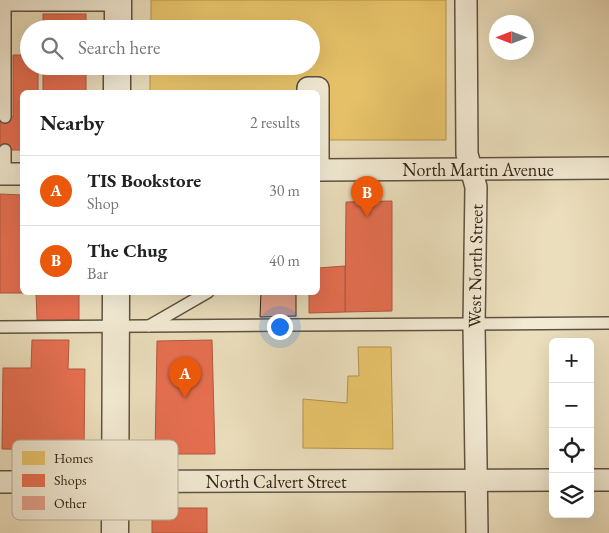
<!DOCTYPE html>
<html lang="en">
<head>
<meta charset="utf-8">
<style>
  body { margin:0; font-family:"EB Garamond",serif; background:#f6f6f6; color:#202124 }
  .controls { position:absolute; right:15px; bottom:15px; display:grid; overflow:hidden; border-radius:8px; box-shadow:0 5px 20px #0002 }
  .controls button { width:45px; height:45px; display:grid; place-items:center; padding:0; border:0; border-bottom:1px solid #e0e0e0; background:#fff; color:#202124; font:25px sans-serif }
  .compass { position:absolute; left:489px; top:15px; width:45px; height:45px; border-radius:50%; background:#fff; box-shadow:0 5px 20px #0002; rotate:270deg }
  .you { position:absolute; left:279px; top:326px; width:18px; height:18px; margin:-12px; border:4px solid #fff; border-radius:50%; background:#1a73e8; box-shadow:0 0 0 8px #1a73e833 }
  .badge { display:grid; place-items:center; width:32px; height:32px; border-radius:50%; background:#ea580c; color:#fff; font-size:16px; font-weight:700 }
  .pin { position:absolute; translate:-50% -41px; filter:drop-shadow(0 1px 2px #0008) }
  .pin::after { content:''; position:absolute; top:26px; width:18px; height:15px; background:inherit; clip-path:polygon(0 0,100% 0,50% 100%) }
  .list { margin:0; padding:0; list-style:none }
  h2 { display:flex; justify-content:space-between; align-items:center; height:65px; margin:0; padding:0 20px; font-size:21px }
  h2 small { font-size:16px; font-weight:400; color:#757577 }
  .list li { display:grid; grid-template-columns:32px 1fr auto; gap:15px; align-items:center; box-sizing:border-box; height:70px; padding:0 20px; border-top:1px solid #e0e0e0 }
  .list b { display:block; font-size:19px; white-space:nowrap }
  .list p { margin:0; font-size:16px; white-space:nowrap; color:#757577 }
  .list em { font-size:16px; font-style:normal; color:#757577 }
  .icon { flex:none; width:28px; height:28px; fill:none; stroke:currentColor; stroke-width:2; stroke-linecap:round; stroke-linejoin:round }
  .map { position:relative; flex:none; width:609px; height:533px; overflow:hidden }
  .search { position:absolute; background:#fff; box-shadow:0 5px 20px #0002; left:20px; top:20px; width:300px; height:55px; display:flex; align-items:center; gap:12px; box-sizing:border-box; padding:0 18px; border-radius:28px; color:#757577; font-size:19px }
  .panel { position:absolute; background:#fff; box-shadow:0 5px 20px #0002; left:20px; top:90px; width:300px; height:205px; border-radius:8px }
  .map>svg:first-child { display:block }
  .homes { fill:#e9c46a; stroke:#b29451 }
  .shops { fill:#e76f51; stroke:#b05840 }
  .building { fill:#e3a18b; stroke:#312417 }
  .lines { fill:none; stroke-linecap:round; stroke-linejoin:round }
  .service-casing { stroke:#605240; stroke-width:14 }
  .minor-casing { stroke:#605240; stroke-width:24 }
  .tertiary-casing { stroke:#605240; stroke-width:29 }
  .service { stroke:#f2ead3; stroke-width:11 }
  .minor { stroke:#f2ead3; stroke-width:21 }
  .tertiary { stroke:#f2ead3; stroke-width:26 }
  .labels { text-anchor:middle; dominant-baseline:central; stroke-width:5; stroke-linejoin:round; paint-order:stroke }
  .street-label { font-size:18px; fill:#312417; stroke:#f2ead3 }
  .key { fill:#f2ead3; stroke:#b8af9b; stroke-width:1 }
  .key-label { font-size:14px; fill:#312417 }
</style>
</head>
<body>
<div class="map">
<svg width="609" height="533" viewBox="0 0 609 533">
  <rect width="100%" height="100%" fill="#ebdebc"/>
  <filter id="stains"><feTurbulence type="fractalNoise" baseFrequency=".004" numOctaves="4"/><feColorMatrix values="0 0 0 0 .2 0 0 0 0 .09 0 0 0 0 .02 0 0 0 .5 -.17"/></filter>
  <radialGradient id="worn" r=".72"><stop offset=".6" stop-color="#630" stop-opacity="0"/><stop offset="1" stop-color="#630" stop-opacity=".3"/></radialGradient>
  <!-- homes -->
  <g class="homes">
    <polygon points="151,0 446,0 446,140 318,140 318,92 150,92 150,66 311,66 311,29 151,29"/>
    <polygon points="358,347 391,347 393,449 303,448 303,399 347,403 348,376 359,376"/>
  </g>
  <!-- shops -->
  <g class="shops">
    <rect x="43" y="14" width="43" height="15"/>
    <polygon points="13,55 29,55 29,66 38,66 38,92 22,92 22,150 0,150 0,117 13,117"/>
    <rect x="43" y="66" width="43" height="26"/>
    <polygon points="0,194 22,195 22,292 79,292 79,320 37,320 36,293 0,293"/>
    <polygon points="392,201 392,311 345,312 346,202"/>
    <polygon points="345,266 345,312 309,313 309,292 318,292 318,268"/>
    <polygon points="32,340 69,340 68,369 85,369 84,450 2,449 3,368 31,368"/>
    <polygon points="212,340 215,454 155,454 157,341"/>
    <rect x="152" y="508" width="55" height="25"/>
  </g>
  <!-- building -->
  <polygon class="building" points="261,292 296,292 296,316 260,317"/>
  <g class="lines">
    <!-- service casing -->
    <g class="service-casing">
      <g id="service">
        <polyline points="0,5 118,5"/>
        <polyline points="5,5 5,117"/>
        <polyline points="5,150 5,174"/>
        <polyline points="149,326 208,292"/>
        <polyline points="0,327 609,323"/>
      </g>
    </g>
    <!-- minor casing -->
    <g class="minor-casing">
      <g id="minor">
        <polyline points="466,0 467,154 476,187 474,325 477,533"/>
        <polyline points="308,92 308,88 318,88 318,170"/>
        <polyline points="318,170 609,168"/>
        <polyline points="0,174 22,174"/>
        <polyline points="590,480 609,480"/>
        <polyline points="0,482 553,480"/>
      </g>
    </g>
    <!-- tertiary casing -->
    <g class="tertiary-casing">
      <g id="tertiary">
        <polyline points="118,29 118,0"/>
        <polyline points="117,92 117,66"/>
        <polyline points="115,533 116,292"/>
      </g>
    </g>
    <!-- service -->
    <use href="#service" class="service"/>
    <!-- minor -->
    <use href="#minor" class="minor"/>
    <!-- tertiary -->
    <use href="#tertiary" class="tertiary"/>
  </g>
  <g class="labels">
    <!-- street labels -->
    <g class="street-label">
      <text x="478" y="169">North Martin Avenue</text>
      <text transform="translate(475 266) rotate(-89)">West North Street</text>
      <text x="276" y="481">North Calvert Street</text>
    </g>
  </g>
  <!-- legend -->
  <rect x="12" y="440" width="166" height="80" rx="8" class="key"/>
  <rect x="22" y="451" width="23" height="14" fill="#e9c46a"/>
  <rect x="22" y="474" width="23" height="13" fill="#e76f51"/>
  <rect x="22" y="496" width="23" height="14" fill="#e3a18b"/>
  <g class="key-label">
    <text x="54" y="463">Homes</text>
    <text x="54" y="485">Shops</text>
    <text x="54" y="508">Other</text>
  </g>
  <rect width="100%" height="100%" filter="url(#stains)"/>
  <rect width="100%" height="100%" fill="url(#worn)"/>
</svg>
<div class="controls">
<button>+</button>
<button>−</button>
<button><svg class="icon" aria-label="locate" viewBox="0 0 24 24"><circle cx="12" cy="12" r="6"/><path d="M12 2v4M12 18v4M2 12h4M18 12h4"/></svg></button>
<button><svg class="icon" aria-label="layers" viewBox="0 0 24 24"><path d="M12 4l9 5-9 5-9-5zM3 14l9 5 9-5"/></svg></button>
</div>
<svg class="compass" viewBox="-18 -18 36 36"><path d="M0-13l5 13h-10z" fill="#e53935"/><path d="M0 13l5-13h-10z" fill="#757577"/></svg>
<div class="you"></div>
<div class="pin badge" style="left:185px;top:398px">A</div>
<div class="pin badge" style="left:367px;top:217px">B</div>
<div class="search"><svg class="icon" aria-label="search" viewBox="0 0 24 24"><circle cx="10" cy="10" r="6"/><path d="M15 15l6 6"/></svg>Search here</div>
<section class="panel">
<h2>Nearby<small>2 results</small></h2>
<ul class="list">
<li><span class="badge">A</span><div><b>TIS Bookstore</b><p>Shop</p></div><em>30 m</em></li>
<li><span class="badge">B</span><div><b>The Chug</b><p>Bar</p></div><em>40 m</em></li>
</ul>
</section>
</div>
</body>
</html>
